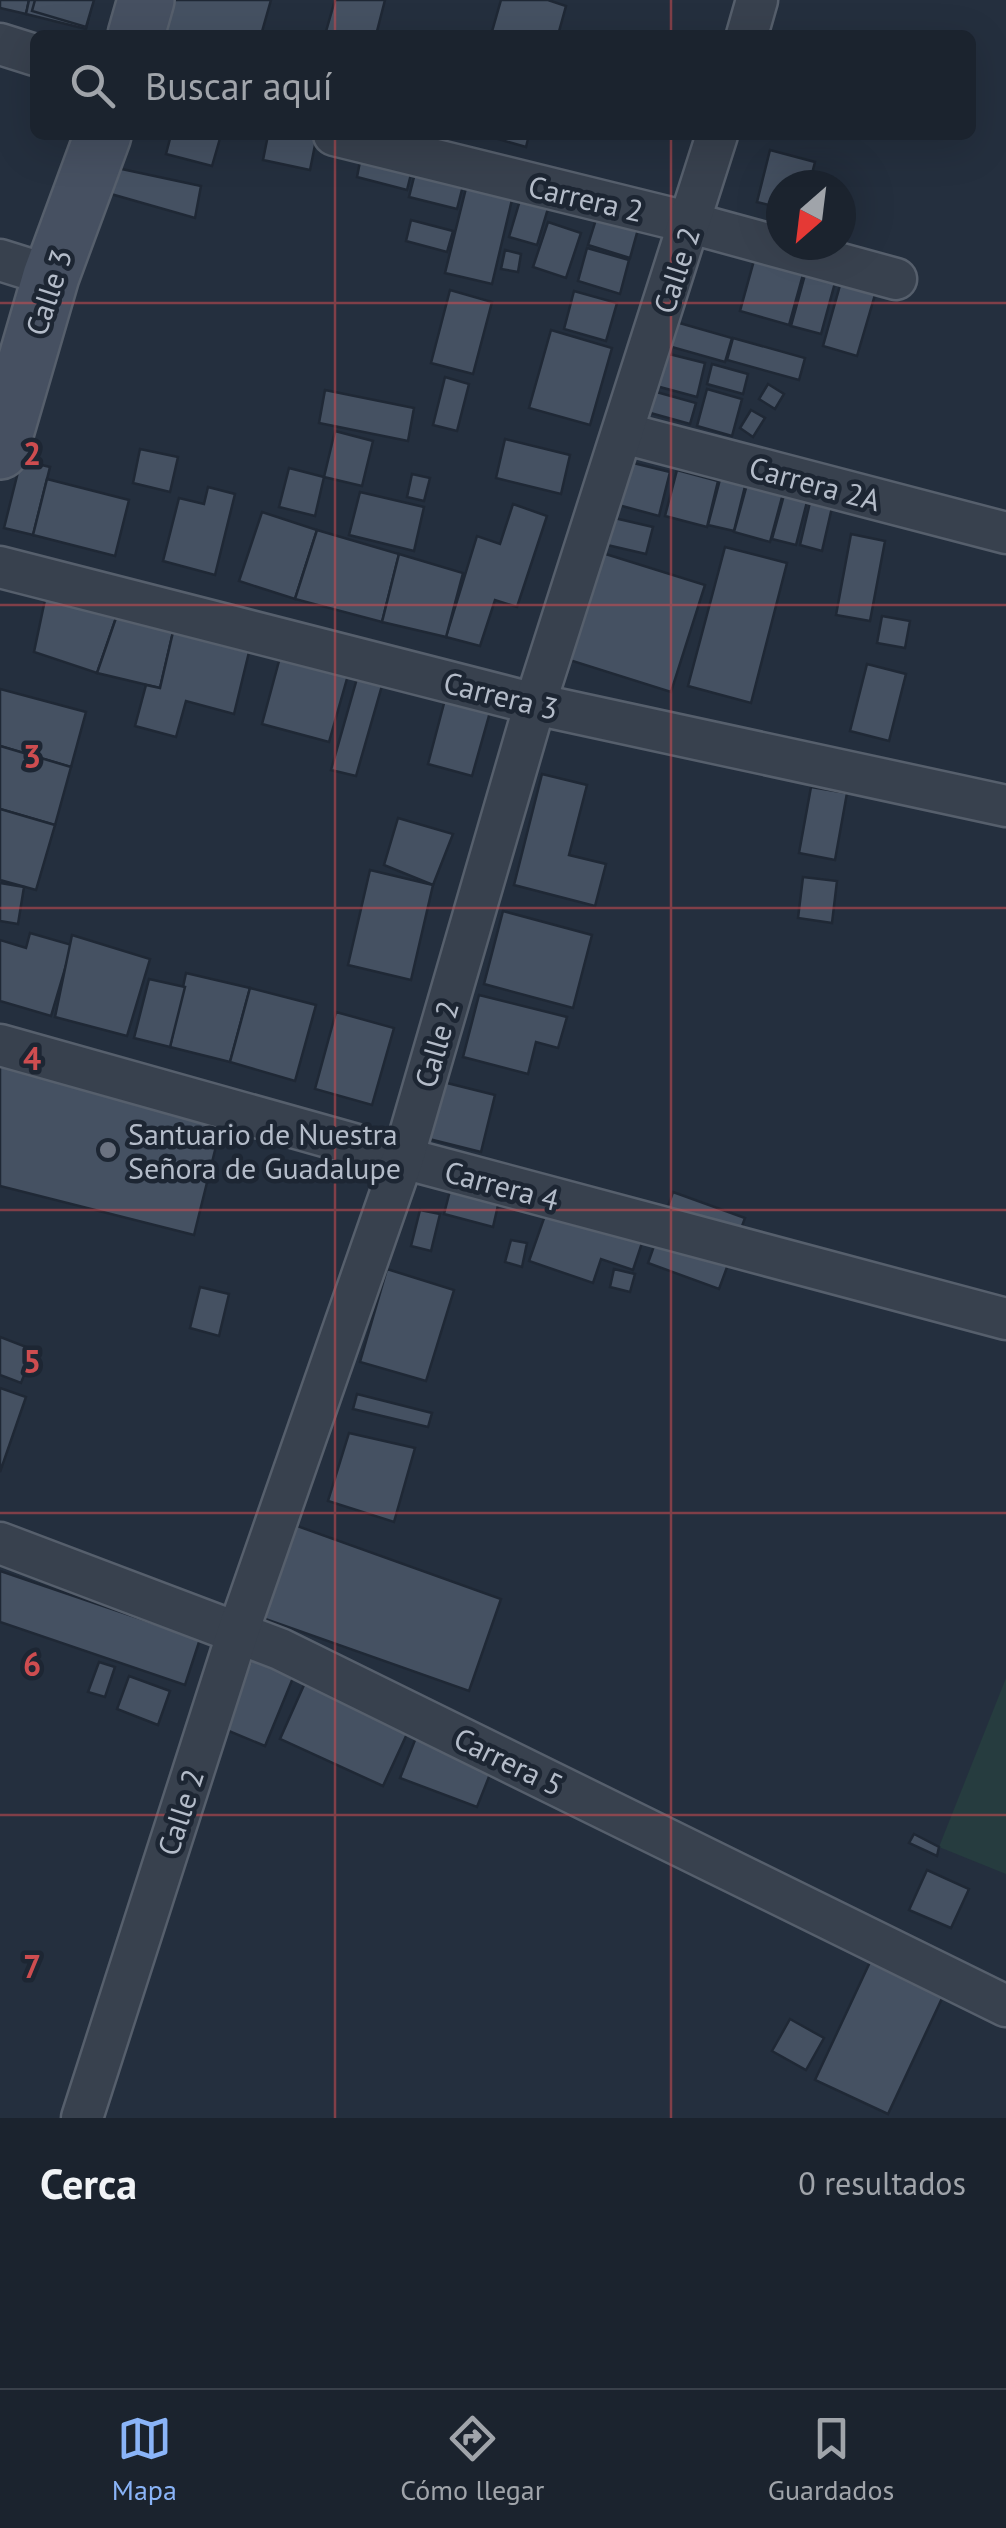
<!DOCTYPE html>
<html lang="es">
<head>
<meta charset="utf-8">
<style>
  body { margin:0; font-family:"PT Sans",sans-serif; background:#282f3a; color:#f1f3f6 }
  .compass { position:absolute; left:766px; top:170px; width:90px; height:90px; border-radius:50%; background:#1b232e; box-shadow:0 10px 40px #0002; rotate:208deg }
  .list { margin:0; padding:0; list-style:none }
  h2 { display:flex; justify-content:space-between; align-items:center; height:130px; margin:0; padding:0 40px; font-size:42px }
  h2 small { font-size:32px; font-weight:400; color:#a0a4aa }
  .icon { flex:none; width:55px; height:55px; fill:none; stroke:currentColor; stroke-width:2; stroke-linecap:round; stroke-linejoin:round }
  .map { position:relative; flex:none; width:1006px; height:2118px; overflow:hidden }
  .search { position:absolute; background:#1b232e; box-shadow:0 10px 40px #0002; left:30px; right:30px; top:30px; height:110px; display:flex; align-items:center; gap:25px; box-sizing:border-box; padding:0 35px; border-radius:15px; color:#a0a4aa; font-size:38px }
  .sheet { height:270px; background:#1b232e }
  nav { display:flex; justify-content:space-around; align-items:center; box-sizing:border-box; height:140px; border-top:2px solid #39404a; background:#1b232e; font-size:28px; color:#a0a4aa }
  nav a { display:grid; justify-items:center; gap:5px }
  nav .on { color:#8ab4f8 }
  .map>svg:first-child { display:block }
  .green { fill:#263c3f }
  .building { fill:#455162; stroke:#1f2835; stroke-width:2.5 }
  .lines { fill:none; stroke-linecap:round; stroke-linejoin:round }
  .street-casing { stroke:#565f6c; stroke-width:45 }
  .secondary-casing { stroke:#565f6c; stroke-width:60 }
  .street { stroke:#38414e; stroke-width:40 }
  .secondary { stroke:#465061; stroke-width:55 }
  .grid { fill:none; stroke:#ce4d50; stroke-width:2.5; stroke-opacity:0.55 }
  .worship-dot { fill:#6b7280; stroke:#1d2633; stroke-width:4 }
  .labels { text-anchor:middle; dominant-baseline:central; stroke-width:9; stroke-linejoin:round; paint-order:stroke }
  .street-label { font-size:30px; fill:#b4bcc9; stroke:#1d2633 }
  .poi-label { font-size:30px; fill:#b4bcc9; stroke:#1d2633; text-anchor:start }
  .grid-label { font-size:32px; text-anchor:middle; font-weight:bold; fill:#ce4d50; stroke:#1d2633; stroke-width:9; stroke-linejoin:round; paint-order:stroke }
</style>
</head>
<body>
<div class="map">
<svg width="1006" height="2118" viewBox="0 0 1006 2118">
  <rect width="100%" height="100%" fill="#242f3e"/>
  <!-- green -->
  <polygon class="green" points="1006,1678 1006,1874 939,1847"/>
  <!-- building -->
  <g class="building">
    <polygon points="0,0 29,0 26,14 0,8"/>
    <polygon points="29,0 93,0 86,29 26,14"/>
    <polygon points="35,0 94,0 86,27 32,11"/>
    <polygon points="164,0 271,0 261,35 155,35"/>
    <polygon points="335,0 385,0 376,35 325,35"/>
    <polygon points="501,0 548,0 566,6 558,35 491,35"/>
    <polygon points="171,135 221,135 212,166 166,154"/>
    <polygon points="268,135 317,135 310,170 263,160"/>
    <polygon points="484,135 529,135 526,147"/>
    <polygon points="364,141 416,154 407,190 357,177"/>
    <polygon points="770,150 815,162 809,185 781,185 781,208 757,202"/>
    <polygon points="419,157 467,170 457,209 409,197"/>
    <polygon points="117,168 201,186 195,218 111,194"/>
    <polygon points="469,176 515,187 492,284 445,273"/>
    <polygon points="524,187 552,195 537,245 509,237"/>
    <polygon points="599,210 640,222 630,258 588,245"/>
    <polygon points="411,220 453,231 447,252 406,241"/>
    <polygon points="548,222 581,233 566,278 533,267"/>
    <polygon points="758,246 807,260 789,325 740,311"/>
    <polygon points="587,248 629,260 620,294 578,281"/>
    <polygon points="505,250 521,254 518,272 501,269"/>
    <polygon points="809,260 839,268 821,334 791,326"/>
    <polygon points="844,271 879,281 857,356 823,346"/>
    <polygon points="450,290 492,302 473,374 431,363"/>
    <polygon points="574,291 617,303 606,341 564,329"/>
    <polygon points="662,318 732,338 725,362 654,342"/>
    <polygon points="551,330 612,348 590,425 529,408"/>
    <polygon points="733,338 805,358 799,380 727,360"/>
    <polygon points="653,350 705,363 697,397 645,383"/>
    <polygon points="712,364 748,374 743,394 707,384"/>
    <polygon points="445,377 469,384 457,431 433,425"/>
    <polygon points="768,384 784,394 775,409 759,399"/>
    <polygon points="642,388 696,403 690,424 636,409"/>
    <polygon points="707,389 742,399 732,436 697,426"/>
    <polygon points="325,390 414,408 408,441 319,423"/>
    <polygon points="751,410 765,418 753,437 740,428"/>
    <polygon points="335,431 373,441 362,486 324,477"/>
    <polygon points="505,439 570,455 561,494 496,478"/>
    <polygon points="140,449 178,457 170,492 133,483"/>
    <polygon points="21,460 50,467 33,535 4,528"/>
    <polygon points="621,460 670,472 659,516 611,503"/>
    <polygon points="289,468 324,477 315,516 279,507"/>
    <polygon points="723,468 748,474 734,531 708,525"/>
    <polygon points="677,470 718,481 707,527 665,516"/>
    <polygon points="412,474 430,478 424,501 407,497"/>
    <polygon points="749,477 785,486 770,542 734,532"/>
    <polygon points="47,479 129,500 115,556 33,535"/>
    <polygon points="787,484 810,490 796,545 772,539"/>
    <polygon points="208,487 235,494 215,575 163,561 179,498 204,504"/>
    <polygon points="360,492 424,507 414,551 349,535"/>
    <polygon points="811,498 833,503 822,551 800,545"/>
    <polygon points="513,504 547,516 517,607 495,600 480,646 446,637 477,536 500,544"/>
    <polygon points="262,512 317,530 295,599 239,581"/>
    <polygon points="597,514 653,527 646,554 590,541"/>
    <polygon points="317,530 399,554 382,622 295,599"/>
    <polygon points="851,534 885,541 870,621 836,615"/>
    <polygon points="725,547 787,563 751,703 688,686"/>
    <polygon points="596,551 705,585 671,692 563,658"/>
    <polygon points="399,554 463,573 446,637 382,622"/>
    <polygon points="46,595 117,615 97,673 34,652"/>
    <polygon points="117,615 173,632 160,688 97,673"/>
    <polygon points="882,616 910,621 905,648 877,643"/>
    <polygon points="173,632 249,652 234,714 186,701 176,737 135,726 146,685 160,688"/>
    <polygon points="282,650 350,668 329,742 262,724"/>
    <polygon points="867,664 906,674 889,741 850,731"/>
    <polygon points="358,675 383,682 356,776 331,770"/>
    <polygon points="0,689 86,712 71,767 0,746"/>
    <polygon points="447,692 492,705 472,776 428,764"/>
    <polygon points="0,746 71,767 55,825 0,809"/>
    <polygon points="542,774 587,785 569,855 606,864 595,906 514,885"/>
    <polygon points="811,787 847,793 835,860 799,853"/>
    <polygon points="0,809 55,825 36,890 0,880"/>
    <polygon points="398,818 453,834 433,885 384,865"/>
    <polygon points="370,870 433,885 411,980 348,965"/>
    <polygon points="803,877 837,881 832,923 798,918"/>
    <polygon points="0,883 24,887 18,924 0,921"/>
    <polygon points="503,911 592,935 573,1008 484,984"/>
    <polygon points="30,933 72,945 51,1016 0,1001 0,940 26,948"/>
    <polygon points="72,935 150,959 127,1036 55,1017"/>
    <polygon points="186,973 250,988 230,1062 170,1047"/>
    <polygon points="149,979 185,987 170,1047 134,1038"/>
    <polygon points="250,988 316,1005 295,1081 230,1062"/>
    <polygon points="479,995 567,1017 558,1048 536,1042 528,1074 463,1057"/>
    <polygon points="336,1012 394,1028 372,1105 315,1089"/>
    <polygon points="0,1057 224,1114 194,1235 0,1186"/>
    <polygon points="435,1080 495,1095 481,1152 421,1137"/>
    <polygon points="454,1175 502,1188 493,1227 444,1214"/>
    <polygon points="673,1192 745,1218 719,1289 648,1263"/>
    <polygon points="550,1201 645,1234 633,1270 601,1259 593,1283 529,1261"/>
    <polygon points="420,1210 440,1214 431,1251 411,1246"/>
    <polygon points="511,1240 527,1243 522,1267 505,1262"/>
    <polygon points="387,1269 454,1290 426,1381 360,1362"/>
    <polygon points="614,1269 635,1274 630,1292 610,1287"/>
    <polygon points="200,1287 229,1294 219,1336 190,1328"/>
    <polygon points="0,1337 34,1350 21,1383 0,1375"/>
    <polygon points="0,1388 26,1397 0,1472"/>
    <polygon points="357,1394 432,1413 428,1427 353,1409"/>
    <polygon points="349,1433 415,1448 394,1522 328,1501"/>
    <polygon points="286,1522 501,1599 469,1691 254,1615"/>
    <polygon points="0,1571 200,1639 185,1685 0,1622"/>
    <polygon points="253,1656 295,1673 265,1746 224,1729"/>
    <polygon points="99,1662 115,1667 105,1697 88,1692"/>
    <polygon points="129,1676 170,1691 158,1725 117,1709"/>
    <polygon points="308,1676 412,1723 383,1786 280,1739"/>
    <polygon points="417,1735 494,1764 477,1807 400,1778"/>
    <polygon points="914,1834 939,1847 937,1856 909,1843"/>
    <polygon points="927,1870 969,1889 951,1928 909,1910"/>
    <polygon points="871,1960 944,1994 888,2114 815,2080"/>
    <polygon points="790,2019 824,2038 806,2070 772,2051"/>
  </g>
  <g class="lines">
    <!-- street casing -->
    <g class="street-casing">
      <g id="street">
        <polyline points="747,35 757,0"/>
        <polyline points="0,44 35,55"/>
        <polyline points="334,135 691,223 896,279"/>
        <polyline points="0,260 51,276"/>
        <polyline points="623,433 1006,533"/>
        <polyline points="0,567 535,704 1006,806"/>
        <polyline points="0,1045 403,1158 1006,1319"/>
        <polyline points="0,1543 280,1649 1006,2006"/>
        <polyline points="82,2118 238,1632 403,1158 535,704 717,135"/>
      </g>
    </g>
    <!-- secondary casing -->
    <g class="secondary-casing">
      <g id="secondary">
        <polyline points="136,35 146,0"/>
        <polyline points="0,451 51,276 103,135"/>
      </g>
    </g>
    <!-- street -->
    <use href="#street" class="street"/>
    <!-- secondary -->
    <use href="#secondary" class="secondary"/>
  </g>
  <!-- grid -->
  <path class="grid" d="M335 0V35M671 0V35M335 135V2118M671 135V2118M0 303H1006M0 605H1006M0 908H1006M0 1210H1006M0 1513H1006M0 1815H1006"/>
  <!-- markers -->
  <circle class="worship-dot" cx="108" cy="1150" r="10"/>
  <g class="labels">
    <!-- street labels -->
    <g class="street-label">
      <text transform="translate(586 198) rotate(13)">Carrera 2</text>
      <text transform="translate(676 270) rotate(-72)">Calle 2</text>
      <text transform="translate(48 292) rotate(-72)">Calle 3</text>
      <text transform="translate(815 483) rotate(15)">Carrera 2A</text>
      <text transform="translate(501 695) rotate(14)">Carrera 3</text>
      <text transform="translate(436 1044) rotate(-74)">Calle 2</text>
      <text transform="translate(502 1185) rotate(15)">Carrera 4</text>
      <text transform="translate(509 1761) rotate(26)">Carrera 5</text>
      <text transform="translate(180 1812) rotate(-72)">Calle 2</text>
    </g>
    <!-- poi labels -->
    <g class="poi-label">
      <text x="128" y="1133">Santuario de Nuestra<tspan x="128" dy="34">Señora de Guadalupe</tspan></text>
    </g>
  </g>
  <g class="grid-label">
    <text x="32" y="465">2</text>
    <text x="32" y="768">3</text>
    <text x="32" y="1070">4</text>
    <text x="32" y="1373">5</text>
    <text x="32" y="1676">6</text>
    <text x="32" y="1978">7</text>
  </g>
</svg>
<svg class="compass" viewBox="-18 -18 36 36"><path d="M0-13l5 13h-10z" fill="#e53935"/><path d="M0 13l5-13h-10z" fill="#a0a4aa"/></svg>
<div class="search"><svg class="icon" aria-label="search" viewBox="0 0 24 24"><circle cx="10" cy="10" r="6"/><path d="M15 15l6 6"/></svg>Buscar aquí</div>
</div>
<section class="sheet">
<h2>Cerca<small>0 resultados</small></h2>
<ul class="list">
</ul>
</section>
<nav>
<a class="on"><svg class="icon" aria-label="map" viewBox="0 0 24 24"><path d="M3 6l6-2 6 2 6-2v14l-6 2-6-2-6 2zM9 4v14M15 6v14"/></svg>Mapa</a>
<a><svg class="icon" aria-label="directions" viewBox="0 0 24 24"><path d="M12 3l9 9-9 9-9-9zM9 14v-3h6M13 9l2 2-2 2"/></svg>Cómo llegar</a>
<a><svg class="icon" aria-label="saved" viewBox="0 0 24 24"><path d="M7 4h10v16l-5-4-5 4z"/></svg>Guardados</a>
</nav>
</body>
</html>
